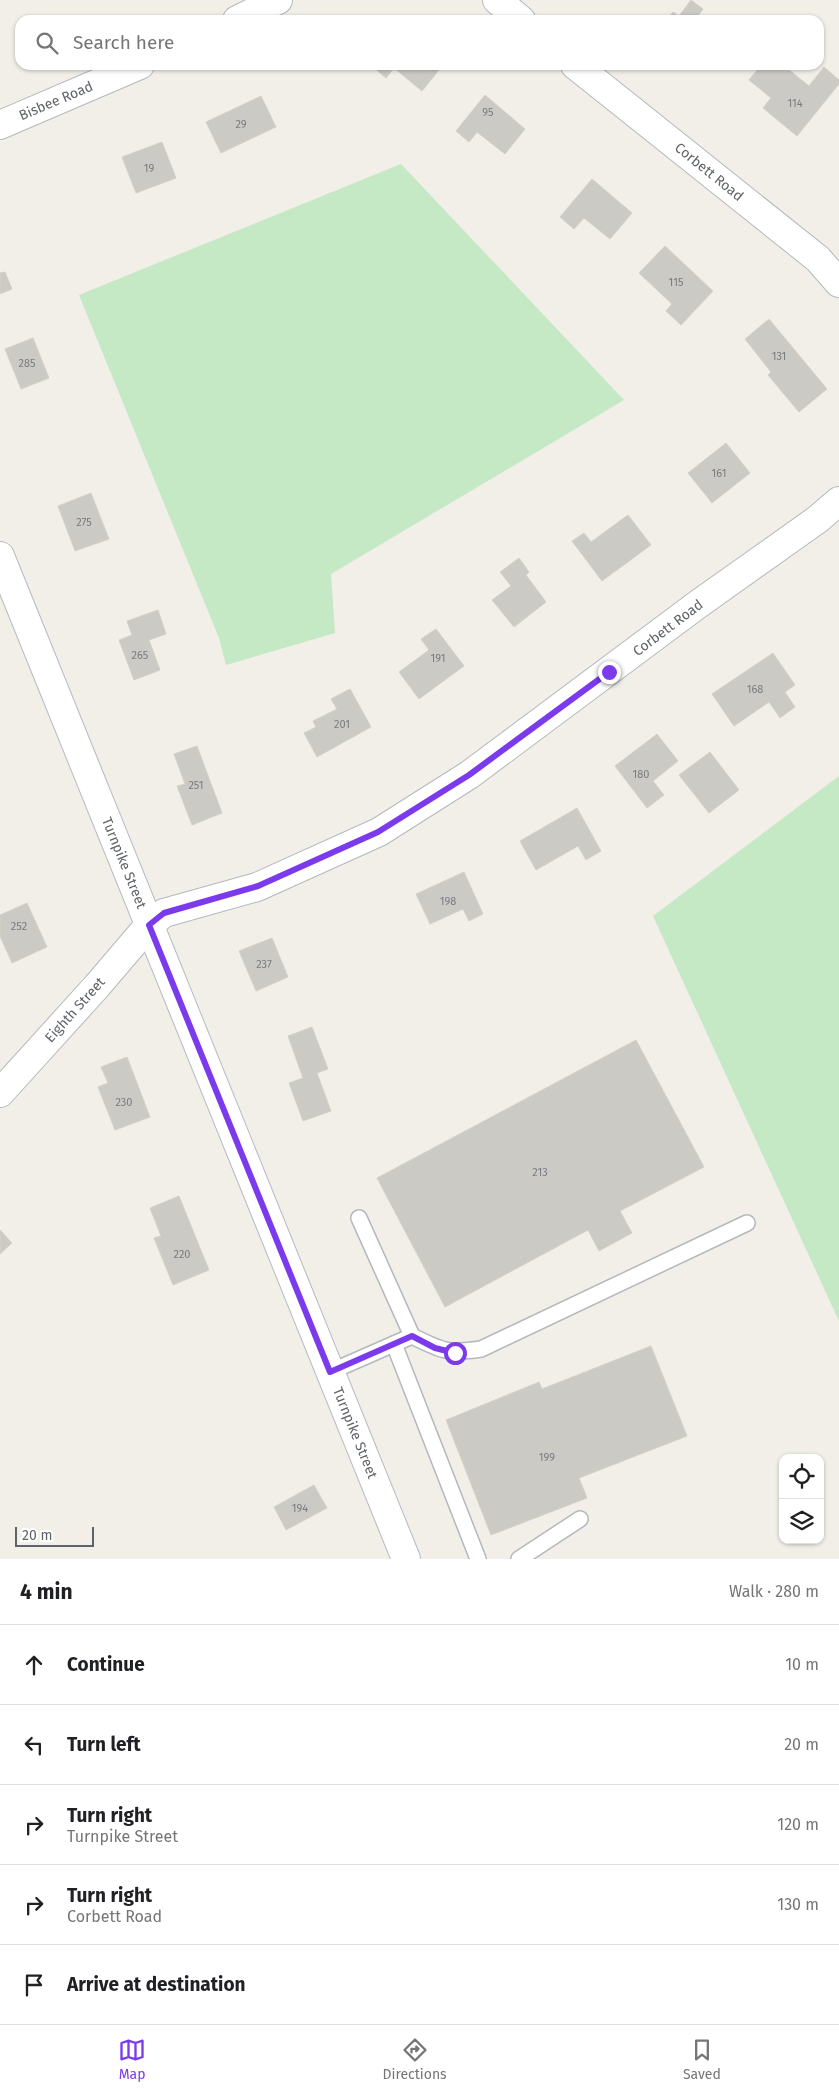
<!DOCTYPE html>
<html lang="en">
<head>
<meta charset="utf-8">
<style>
  body { margin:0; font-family:"Fira Sans",sans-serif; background:#f2f2f2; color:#202124 }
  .controls { position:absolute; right:15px; bottom:15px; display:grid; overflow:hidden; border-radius:10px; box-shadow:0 1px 4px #0004 }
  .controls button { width:45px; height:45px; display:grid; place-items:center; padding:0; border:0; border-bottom:1px solid #e0e0e0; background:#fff; color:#202124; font:25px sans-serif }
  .scale { position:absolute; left:15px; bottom:12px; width:79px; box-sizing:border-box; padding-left:5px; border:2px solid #5f6368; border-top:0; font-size:14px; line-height:18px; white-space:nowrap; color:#5f6368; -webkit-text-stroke:4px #fff; paint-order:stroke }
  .stop { position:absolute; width:15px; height:15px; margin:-11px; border:4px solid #7c3aed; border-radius:50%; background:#fff }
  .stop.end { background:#7c3aed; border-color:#fff; box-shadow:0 1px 5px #0008 }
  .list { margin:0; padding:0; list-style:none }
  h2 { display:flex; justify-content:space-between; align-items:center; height:65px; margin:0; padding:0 20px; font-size:21px }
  h2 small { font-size:16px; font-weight:400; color:#757577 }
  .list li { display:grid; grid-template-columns:32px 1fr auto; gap:15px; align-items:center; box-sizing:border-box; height:80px; padding:0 20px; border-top:1px solid #e0e0e0 }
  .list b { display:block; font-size:19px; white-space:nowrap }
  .list p { margin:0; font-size:16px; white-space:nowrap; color:#757577 }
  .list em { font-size:16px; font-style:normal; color:#757577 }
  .icon { flex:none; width:28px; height:28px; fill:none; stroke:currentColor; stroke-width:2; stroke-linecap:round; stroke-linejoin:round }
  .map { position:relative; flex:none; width:839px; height:1559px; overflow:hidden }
  .search { position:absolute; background:#fff; box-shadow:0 1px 4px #0004; left:15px; right:15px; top:15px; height:55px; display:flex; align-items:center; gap:12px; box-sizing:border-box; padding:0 18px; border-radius:15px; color:#757577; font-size:19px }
  .sheet { height:465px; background:#fff }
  nav { display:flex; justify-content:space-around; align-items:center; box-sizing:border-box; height:70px; border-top:1px solid #e0e0e0; background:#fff; font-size:14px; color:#757577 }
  nav a { display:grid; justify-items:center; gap:2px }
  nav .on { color:#7c3aed }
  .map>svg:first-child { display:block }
  .green { fill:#c5e8c5 }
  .building { fill:#cccac5; stroke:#d6d1c6 }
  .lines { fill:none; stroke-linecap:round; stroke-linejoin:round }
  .lane-casing { stroke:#b5b8bc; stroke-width:18 }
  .street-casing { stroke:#b5b8bc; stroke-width:30 }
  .secondary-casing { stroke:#b6babf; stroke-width:30 }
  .lane { stroke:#fff; stroke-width:15 }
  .street { stroke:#fff; stroke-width:28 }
  .secondary { stroke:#fff; stroke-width:28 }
  .route { stroke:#7c3aed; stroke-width:6 }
  .labels { text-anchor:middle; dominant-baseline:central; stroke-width:4.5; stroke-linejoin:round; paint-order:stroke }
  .number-label { font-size:11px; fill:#7a7d7f }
  .street-label { font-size:14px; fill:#5f6368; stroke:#fff }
</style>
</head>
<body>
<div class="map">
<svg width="839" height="1559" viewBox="0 0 839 1559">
  <rect width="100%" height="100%" fill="#f1efe8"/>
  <!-- green -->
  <g class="green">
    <polygon points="401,164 624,400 331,574 335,633 226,665 219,638 79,295"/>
    <polygon points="839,776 839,1321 653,916"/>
  </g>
  <!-- building -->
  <g class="building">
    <polygon points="691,0 703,9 695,20 666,20 673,12 679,16"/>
    <polygon points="374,65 443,65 422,91 394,68 386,78 373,67"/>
    <polygon points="761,65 783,65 809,86 824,67 839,80 839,84 797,136 763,108 771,98 749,80"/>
    <polygon points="485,95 525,129 505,154 477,132 469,142 456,131"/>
    <polygon points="261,96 276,127 221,153 206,122"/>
    <polygon points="162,142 176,178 136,193 122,157"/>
    <polygon points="592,179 632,213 610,239 584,218 574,229 560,217"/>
    <polygon points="665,246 713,291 681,325 666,311 672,304 639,273"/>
    <polygon points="5,272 12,289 0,294 0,273"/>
    <polygon points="769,319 827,389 799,412 768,375 771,372 745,339"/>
    <polygon points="33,338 49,378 21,389 5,349"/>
    <polygon points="726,443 750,473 712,503 688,473"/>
    <polygon points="91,493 109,539 75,551 58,506"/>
    <polygon points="628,515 651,545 602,581 572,541 584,533 591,542"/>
    <polygon points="519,558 529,572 526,575 546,602 514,627 492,600 511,586 500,572"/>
    <polygon points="158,610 166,634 149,640 160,670 134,680 119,640 132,635 127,621"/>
    <polygon points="436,629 464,666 419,699 399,672 429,650 421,639"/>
    <polygon points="773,653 795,685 785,692 795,707 780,718 769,702 734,726 712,694"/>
    <polygon points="350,689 371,727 317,757 304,733 316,727 313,721 337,709 331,699"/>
    <polygon points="657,734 678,761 653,781 664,795 647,808 615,766"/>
    <polygon points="197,746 222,813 192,825 177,786 185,784 174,754"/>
    <polygon points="710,752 739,790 709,813 679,775"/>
    <polygon points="577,808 601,851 586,860 578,846 536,870 520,841"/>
    <polygon points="464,872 483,914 469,921 463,909 430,924 416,894"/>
    <polygon points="27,903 47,947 12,963 0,936 0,915"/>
    <polygon points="272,938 288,977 256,991 239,951"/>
    <polygon points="312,1027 328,1069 317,1073 331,1111 303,1121 289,1083 303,1078 288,1036"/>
    <polygon points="636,1040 704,1167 620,1211 632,1233 599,1251 588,1230 445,1307 377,1178"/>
    <polygon points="127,1057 150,1117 115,1130 98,1087 108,1083 101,1067"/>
    <polygon points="179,1196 209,1270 173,1285 154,1238 161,1236 150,1208"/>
    <polygon points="0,1230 12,1243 0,1254"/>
    <polygon points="651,1346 687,1436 579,1478 587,1498 491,1535 446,1420 539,1382 542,1389"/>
    <polygon points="314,1485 327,1508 286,1530 274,1507"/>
  </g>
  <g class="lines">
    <!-- lane casing -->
    <g class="lane-casing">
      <g id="lane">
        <polyline points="359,1218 412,1336"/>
        <polyline points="394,1344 478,1559"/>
        <path d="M330 1372 412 1336C442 1351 448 1354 481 1349L747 1223"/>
        <polyline points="519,1559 580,1519"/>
      </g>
    </g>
    <!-- street casing -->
    <g class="street-casing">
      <g id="street">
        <polyline points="497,0 521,20"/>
        <polyline points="237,20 278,0"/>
        <polyline points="575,65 818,259 839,283"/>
        <polyline points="0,125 140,65"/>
        <polyline points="0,1093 97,986 149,925 164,913 257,887 379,832 469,775 697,605 818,519 839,501"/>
      </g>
    </g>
    <!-- secondary casing -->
    <g class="secondary-casing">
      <polyline id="secondary" points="0,556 406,1559"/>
    </g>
    <!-- lane -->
    <use href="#lane" class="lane"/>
    <!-- street -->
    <use href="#street" class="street"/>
    <!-- secondary -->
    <use href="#secondary" class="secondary"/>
  </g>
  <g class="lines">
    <!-- route -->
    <polyline class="route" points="455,1353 435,1348 412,1336 330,1372 149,925 164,913 258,886 378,832 469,775 609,672"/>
  </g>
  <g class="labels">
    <!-- number labels -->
    <g class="number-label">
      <text x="795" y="103">114</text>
      <text x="488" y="112">95</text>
      <text x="241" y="124">29</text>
      <text x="149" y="168">19</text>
      <text x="676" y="282">115</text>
      <text x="779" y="356">131</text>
      <text x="27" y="363">285</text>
      <text x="719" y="473">161</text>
      <text x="84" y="522">275</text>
      <text x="140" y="655">265</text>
      <text x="438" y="658">191</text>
      <text x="755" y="689">168</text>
      <text x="342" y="724">201</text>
      <text x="641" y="774">180</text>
      <text x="196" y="785">251</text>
      <text x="448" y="901">198</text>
      <text x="19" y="926">252</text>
      <text x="264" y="964">237</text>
      <text x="124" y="1102">230</text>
      <text x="540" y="1172">213</text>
      <text x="182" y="1254">220</text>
      <text x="547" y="1457">199</text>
      <text x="300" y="1508">194</text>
    </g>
    <!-- street labels -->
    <g class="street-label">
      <text transform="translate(56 101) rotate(-23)">Bisbee Road</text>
      <text transform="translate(709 172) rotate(39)">Corbett Road</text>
      <text transform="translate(668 628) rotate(-37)">Corbett Road</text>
      <text transform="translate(124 863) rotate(68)">Turnpike Street</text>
      <text transform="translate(75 1010) rotate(-48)">Eighth Street</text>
      <text transform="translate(355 1433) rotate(68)">Turnpike Street</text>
    </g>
  </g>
</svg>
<div class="controls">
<button><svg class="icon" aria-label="locate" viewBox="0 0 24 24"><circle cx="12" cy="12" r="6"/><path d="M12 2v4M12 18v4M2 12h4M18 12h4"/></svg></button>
<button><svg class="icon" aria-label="layers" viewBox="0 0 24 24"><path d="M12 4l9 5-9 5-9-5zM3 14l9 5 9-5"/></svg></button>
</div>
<div class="scale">20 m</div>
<div class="stop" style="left:455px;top:1353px"></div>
<div class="stop end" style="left:609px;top:672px"></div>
<div class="search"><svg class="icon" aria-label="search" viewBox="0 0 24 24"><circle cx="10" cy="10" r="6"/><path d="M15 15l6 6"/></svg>Search here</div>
</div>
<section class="sheet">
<h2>4 min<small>Walk · 280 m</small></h2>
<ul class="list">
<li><svg class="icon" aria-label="ahead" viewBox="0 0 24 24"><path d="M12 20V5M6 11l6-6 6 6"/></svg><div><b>Continue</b></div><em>10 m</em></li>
<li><svg class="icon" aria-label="left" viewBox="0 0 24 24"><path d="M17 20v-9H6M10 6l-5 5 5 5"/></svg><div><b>Turn left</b></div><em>20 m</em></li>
<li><svg class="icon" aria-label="right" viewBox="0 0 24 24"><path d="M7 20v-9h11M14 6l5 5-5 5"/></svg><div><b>Turn right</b><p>Turnpike Street</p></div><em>120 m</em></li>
<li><svg class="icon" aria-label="right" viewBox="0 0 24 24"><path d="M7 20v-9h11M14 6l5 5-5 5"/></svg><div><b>Turn right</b><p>Corbett Road</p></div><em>130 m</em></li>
<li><svg class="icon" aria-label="arrive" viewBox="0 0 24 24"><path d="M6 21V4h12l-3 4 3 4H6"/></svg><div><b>Arrive at destination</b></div></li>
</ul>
</section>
<nav>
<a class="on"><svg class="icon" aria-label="map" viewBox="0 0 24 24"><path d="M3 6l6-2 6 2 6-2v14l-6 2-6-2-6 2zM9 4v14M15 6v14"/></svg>Map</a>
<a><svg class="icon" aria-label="directions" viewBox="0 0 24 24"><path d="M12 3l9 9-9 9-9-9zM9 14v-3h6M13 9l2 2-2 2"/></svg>Directions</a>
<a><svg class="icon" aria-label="saved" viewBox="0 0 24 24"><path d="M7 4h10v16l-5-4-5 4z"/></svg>Saved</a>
</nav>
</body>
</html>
